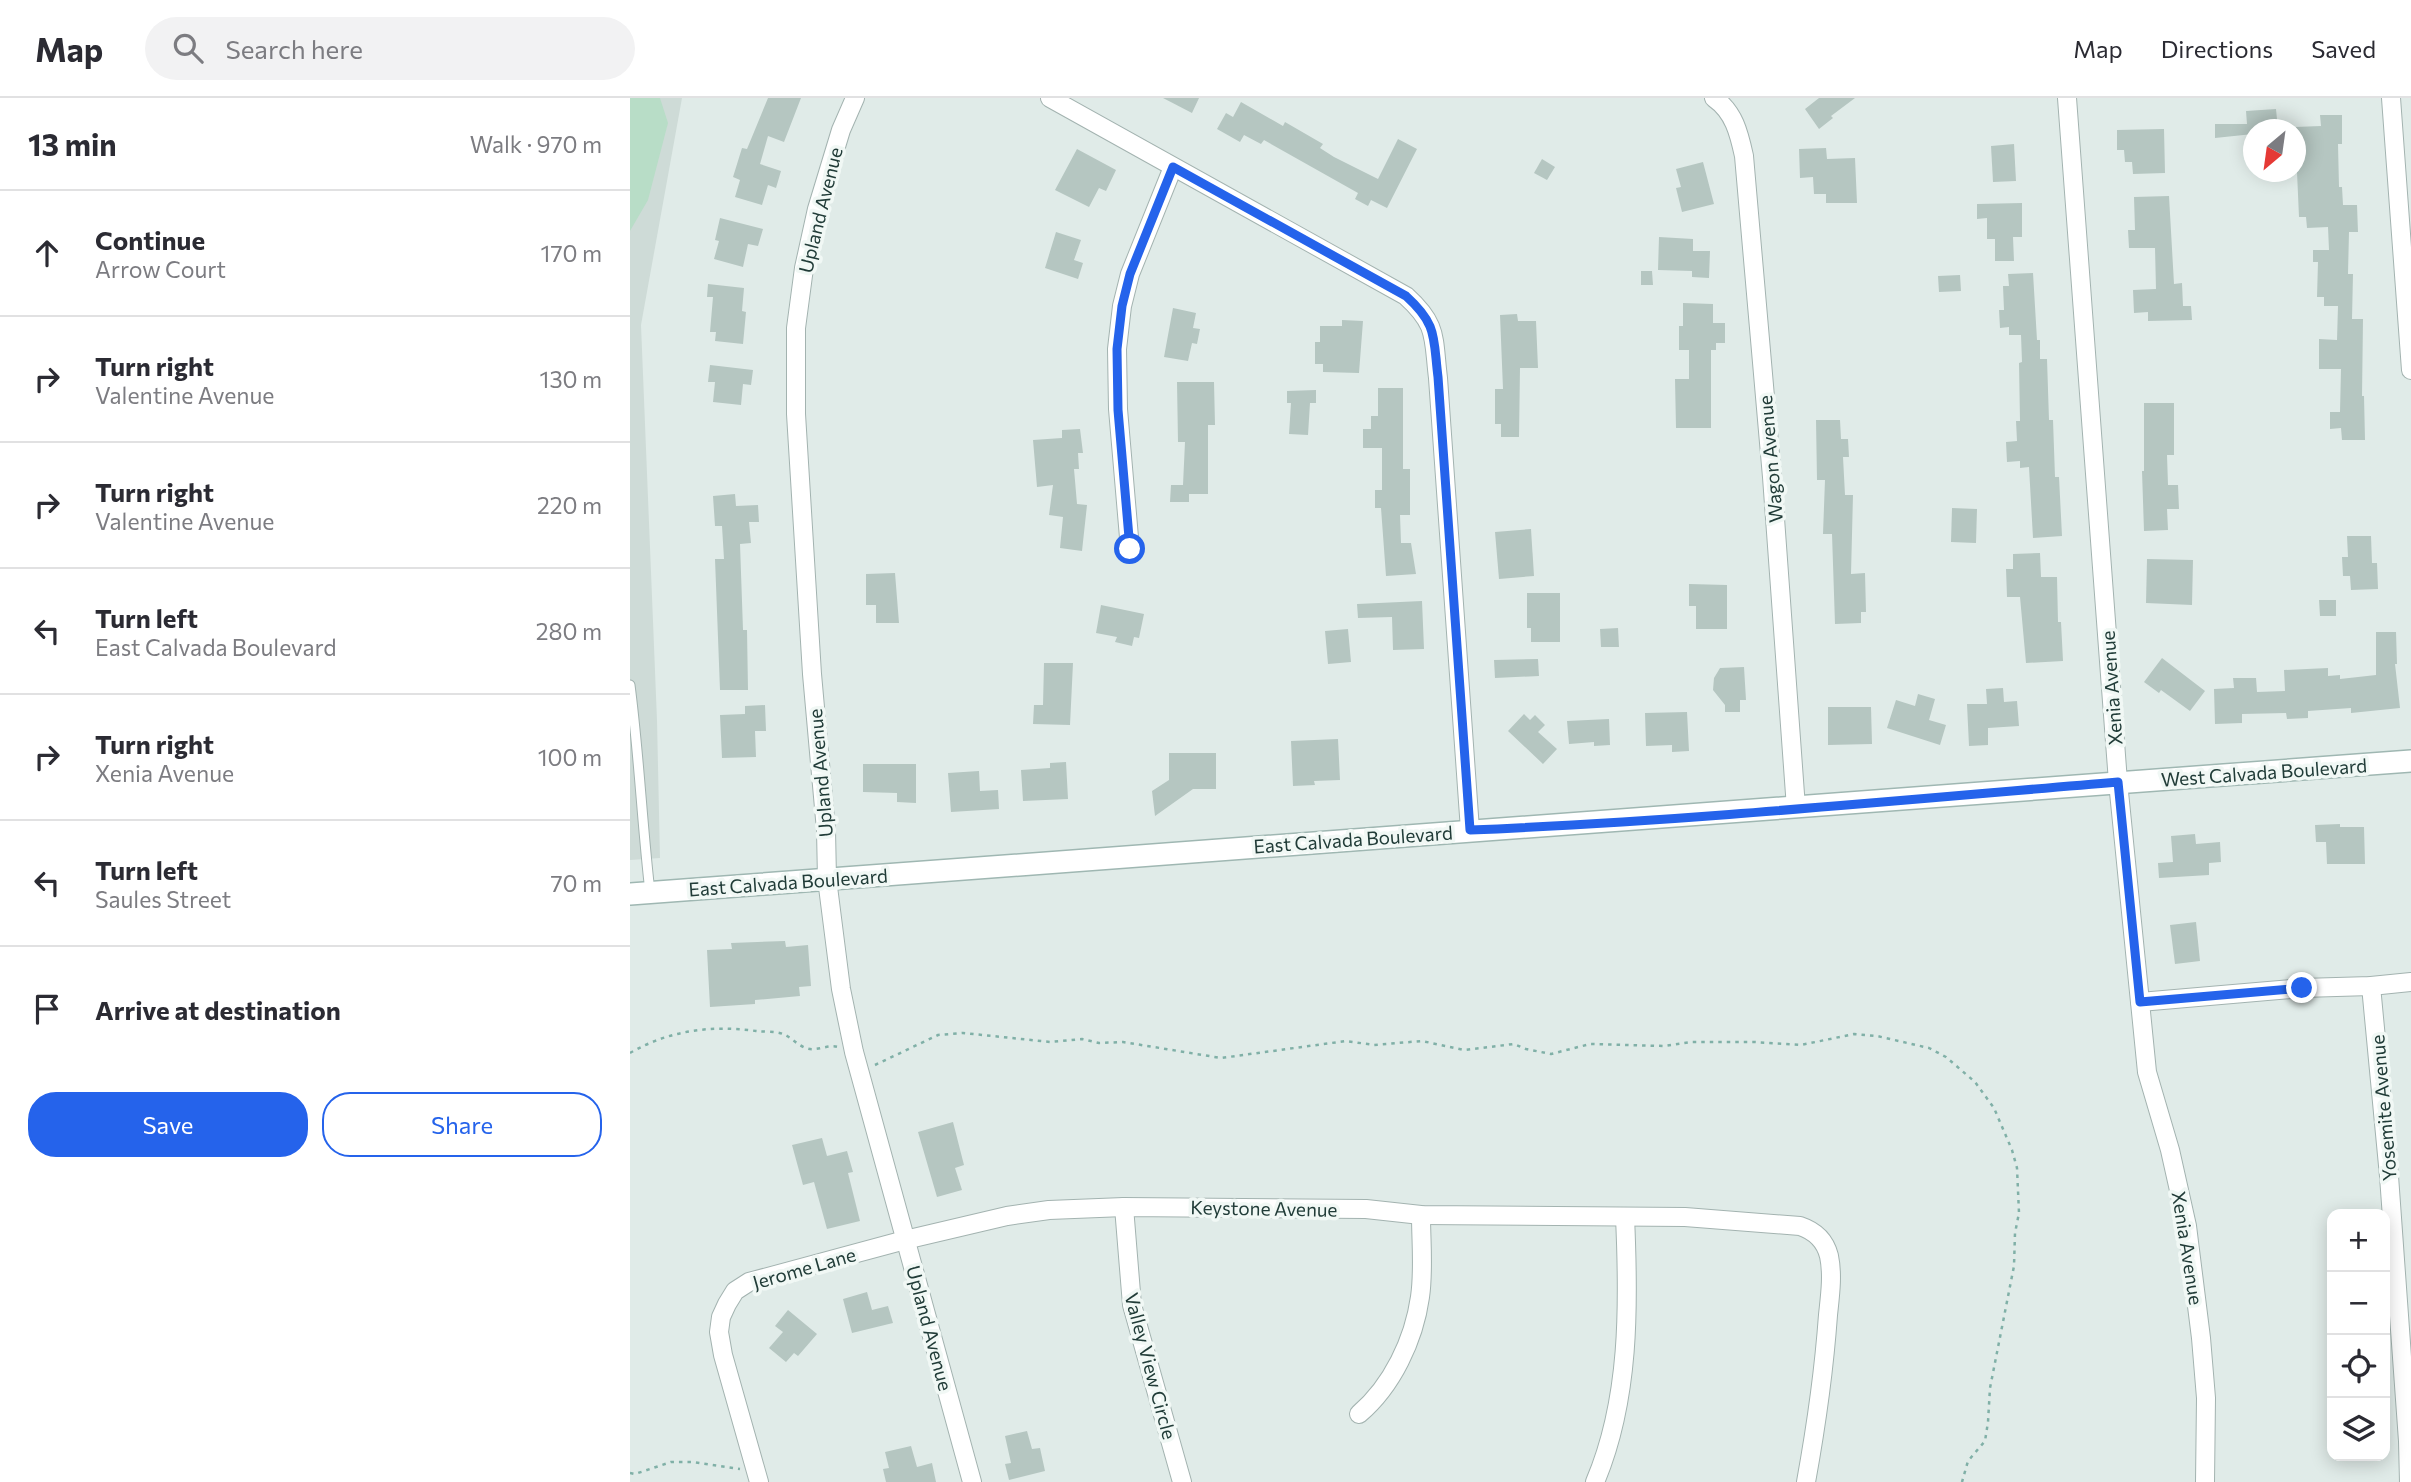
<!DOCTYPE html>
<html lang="en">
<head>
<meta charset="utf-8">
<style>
  body { margin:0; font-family:Commissioner,sans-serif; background:#f2f2f3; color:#2b2b33 }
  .controls { position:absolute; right:21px; bottom:21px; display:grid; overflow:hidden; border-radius:14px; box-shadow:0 4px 18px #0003 }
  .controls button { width:63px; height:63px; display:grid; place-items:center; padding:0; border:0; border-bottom:2px solid #e1e1e2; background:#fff; color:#2b2b33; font:35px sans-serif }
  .compass { position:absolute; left:1613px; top:21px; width:63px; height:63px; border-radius:50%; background:#fff; box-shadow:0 4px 18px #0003; rotate:209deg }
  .stop { position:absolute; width:21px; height:21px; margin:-16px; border:5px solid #2563eb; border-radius:50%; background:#fff }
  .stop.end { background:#2563eb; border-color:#fff; box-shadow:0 2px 7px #0008 }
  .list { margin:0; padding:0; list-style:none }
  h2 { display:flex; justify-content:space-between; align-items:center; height:91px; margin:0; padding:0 28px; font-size:30px }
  h2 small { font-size:23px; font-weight:400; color:#7c7c81 }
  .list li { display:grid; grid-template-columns:46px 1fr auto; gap:21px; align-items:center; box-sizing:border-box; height:126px; padding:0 28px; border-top:2px solid #e1e1e2 }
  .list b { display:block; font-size:26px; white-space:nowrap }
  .list p { margin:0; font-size:23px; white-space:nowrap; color:#7c7c81 }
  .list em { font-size:23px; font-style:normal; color:#7c7c81 }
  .actions { display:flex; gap:14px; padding:21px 28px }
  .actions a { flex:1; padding:16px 0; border:2px solid #2563eb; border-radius:28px; text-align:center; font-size:24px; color:#2563eb }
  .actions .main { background:#2563eb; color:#fff }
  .icon { flex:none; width:38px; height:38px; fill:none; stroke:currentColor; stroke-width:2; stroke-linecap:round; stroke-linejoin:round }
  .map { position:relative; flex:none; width:1781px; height:1384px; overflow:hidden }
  header { display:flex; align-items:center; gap:42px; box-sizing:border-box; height:98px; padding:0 35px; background:#fff; border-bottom:2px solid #e1e1e2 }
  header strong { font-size:33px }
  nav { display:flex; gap:38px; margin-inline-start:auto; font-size:24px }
  .search { width:490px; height:63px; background:#f2f2f3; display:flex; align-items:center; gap:18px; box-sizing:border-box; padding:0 24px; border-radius:38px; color:#7c7c81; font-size:26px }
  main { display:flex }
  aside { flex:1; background:#fff }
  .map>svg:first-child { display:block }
  .built { fill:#cedbd7 }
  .green { fill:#b8ddc7 }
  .building { fill:#b5c6c1 }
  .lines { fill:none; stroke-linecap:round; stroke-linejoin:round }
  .service-casing { stroke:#a3b3b0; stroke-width:11 }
  .minor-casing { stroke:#a3b3b0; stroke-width:20 }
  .secondary-casing { stroke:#9fb7b2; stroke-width:24 }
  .path { stroke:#80b0a7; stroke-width:2.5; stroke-dasharray:3.5 5; stroke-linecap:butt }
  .service { stroke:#fff; stroke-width:9 }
  .minor { stroke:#fff; stroke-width:18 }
  .secondary { stroke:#fff; stroke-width:21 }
  .route { stroke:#2563eb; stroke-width:9 }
  .labels { text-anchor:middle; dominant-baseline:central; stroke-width:7; stroke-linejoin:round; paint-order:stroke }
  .street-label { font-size:19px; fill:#213c38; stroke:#f1f8f5 }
</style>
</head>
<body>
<header>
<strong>Map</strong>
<div class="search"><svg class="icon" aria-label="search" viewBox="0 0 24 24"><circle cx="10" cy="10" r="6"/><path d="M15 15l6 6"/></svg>Search here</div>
<nav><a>Map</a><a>Directions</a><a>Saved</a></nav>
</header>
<main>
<aside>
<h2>13 min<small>Walk · 970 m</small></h2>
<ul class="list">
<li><svg class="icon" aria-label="ahead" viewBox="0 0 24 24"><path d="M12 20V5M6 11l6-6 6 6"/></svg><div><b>Continue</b><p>Arrow Court</p></div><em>170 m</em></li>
<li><svg class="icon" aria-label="right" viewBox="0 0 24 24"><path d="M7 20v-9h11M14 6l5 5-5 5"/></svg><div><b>Turn right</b><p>Valentine Avenue</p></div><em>130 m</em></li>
<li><svg class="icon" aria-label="right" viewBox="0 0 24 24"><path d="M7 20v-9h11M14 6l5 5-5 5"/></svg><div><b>Turn right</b><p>Valentine Avenue</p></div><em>220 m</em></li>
<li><svg class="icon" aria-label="left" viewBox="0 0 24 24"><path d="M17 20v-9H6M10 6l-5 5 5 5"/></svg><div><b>Turn left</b><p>East Calvada Boulevard</p></div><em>280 m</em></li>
<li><svg class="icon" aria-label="right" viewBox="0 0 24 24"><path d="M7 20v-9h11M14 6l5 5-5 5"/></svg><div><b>Turn right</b><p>Xenia Avenue</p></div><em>100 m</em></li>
<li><svg class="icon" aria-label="left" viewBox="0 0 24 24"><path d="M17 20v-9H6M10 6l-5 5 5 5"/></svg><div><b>Turn left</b><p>Saules Street</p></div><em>70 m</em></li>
<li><svg class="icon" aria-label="arrive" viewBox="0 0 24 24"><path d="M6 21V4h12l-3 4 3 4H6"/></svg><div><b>Arrive at destination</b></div></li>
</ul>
<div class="actions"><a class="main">Save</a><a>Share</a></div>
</aside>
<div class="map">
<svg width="1781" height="1384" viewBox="0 0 1781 1384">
  <rect width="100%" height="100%" fill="#e0ebe8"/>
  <!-- built -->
  <polygon class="built" points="0,0 52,0 11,227 27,622 30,760 0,762"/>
  <!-- green -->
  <polygon class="green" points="0,0 30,0 38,25 18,102 0,133"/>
  <!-- building -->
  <g class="building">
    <polygon points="138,0 171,0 154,44 138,38 130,66 151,73 146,90 138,87 132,107 105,99 110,82 103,79 112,50 117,51"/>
    <polygon points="533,0 569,0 562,15"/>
    <polygon points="1189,0 1225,0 1201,18 1203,20 1189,31 1175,11"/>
    <polygon points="611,4 653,28 655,24 693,46 690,50 704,59 748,81 768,41 787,51 757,110 741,102 738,108 725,101 728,95 634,42 631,46 614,37 610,44 587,31 596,15 603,19"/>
    <polygon points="1646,11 1648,32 1623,32 1623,36 1585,40 1585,26 1617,26 1616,13"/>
    <polygon points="1690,17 1712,17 1712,46 1708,46 1709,89 1712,89 1713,107 1727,107 1728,134 1719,134 1718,176 1723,176 1722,221 1733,221 1732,298 1734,298 1735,342 1712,342 1711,330 1700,331 1700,314 1710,314 1711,271 1689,271 1689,241 1707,242 1708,208 1694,208 1694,199 1687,199 1688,164 1683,164 1683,152 1699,152 1698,129 1677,130 1676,119 1669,119 1665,29 1691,28"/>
    <polygon points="1534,31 1535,75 1503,76 1502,64 1495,64 1494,52 1487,52 1487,32"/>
    <polygon points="1384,46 1386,83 1363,84 1361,48"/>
    <polygon points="1196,50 1197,61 1225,60 1227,105 1196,105 1196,96 1184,96 1183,79 1170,80 1169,51"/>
    <polygon points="447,51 486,72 476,93 469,90 459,109 425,92"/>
    <polygon points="912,61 925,69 917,82 904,75"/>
    <polygon points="1073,64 1084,106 1052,114 1046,90 1051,89 1046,71"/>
    <polygon points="1539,98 1544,186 1552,185 1553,208 1561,208 1562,222 1518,223 1518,214 1504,215 1503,192 1526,191 1525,150 1499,150 1498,132 1505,132 1504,99"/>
    <polygon points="1392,105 1392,139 1383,139 1384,163 1365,163 1365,141 1357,141 1357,120 1347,121 1347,106"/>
    <polygon points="90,120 133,131 128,148 118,146 113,169 84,161 89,143 85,142"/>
    <polygon points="426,134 451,142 444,162 453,165 448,181 415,170"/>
    <polygon points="1029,139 1063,141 1063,153 1080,153 1079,180 1062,179 1062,173 1028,172"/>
    <polygon points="1011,173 1022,173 1023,187 1011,187"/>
    <polygon points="1403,175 1407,242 1410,242 1410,261 1417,261 1419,322 1423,322 1425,379 1429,379 1432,438 1403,440 1399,369 1390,370 1390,363 1377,364 1376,344 1387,343 1386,323 1390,323 1389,265 1392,264 1391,237 1379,237 1379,229 1370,230 1369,212 1374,212 1373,188 1379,188 1378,176"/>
    <polygon points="1330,177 1331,193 1309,194 1308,178"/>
    <polygon points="78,186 114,190 112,213 116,214 113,246 85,243 86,234 80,234 83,199 77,199"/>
    <polygon points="1053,205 1083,206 1083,225 1095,225 1095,245 1086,245 1086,252 1081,252 1081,330 1046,330 1045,281 1059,281 1059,252 1049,252 1049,228 1053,228"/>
    <polygon points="543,210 566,215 563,230 570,231 567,246 562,245 558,263 534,259"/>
    <polygon points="887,216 888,223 906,223 908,270 890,270 889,339 871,339 871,326 865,326 865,291 873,291 870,217"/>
    <polygon points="712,222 733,223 729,275 693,274 693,266 685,266 685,244 690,244 690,228 712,228"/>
    <polygon points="80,267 123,272 121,287 113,286 111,307 83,304 85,284 78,284"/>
    <polygon points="547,284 584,284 585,327 578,327 578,396 559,396 559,404 540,404 541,387 553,387 555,344 548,344"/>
    <polygon points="748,290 773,290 773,371 780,371 780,417 770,417 771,445 781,445 786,476 756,478 751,410 745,410 745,392 752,392 752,350 733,350 733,331 741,331 741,318 748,318"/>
    <polygon points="686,292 686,305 680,305 678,337 659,336 661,305 657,305 657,293"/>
    <polygon points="1514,305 1544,305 1544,357 1537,357 1538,387 1548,387 1549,411 1537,411 1538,432 1514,433 1512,373 1514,373"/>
    <polygon points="1186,322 1210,322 1211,341 1218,341 1219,359 1213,359 1215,397 1223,397 1221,476 1235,475 1236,514 1231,514 1231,525 1205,526 1202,436 1193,436 1195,382 1187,382"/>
    <polygon points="450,331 453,355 448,355 449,371 444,371 447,406 457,407 452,453 430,450 433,419 419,417 423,387 407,389 403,342 432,340 432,332"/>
    <polygon points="105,396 106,408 128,407 129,424 119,424 121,445 110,446 113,532 117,532 118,592 90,592 85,461 94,461 92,428 85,428 83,398"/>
    <polygon points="1322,410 1347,411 1346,445 1321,444"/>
    <polygon points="901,431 904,478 869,481 865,434"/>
    <polygon points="1717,438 1741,438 1742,465 1747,465 1748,491 1721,492 1720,478 1713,478 1712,459 1718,459"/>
    <polygon points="1410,455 1411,479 1427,479 1428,524 1431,524 1433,563 1396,565 1390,499 1377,499 1376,471 1383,471 1383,456"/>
    <polygon points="1517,461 1563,462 1562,507 1516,505"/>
    <polygon points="265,475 269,525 246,525 246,507 236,507 236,476"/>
    <polygon points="1059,486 1097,487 1097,531 1066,531 1066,508 1059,508"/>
    <polygon points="897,495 930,495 930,544 901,544 901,530 897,530"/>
    <polygon points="1689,502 1706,502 1706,518 1690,518"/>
    <polygon points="792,503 794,551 763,552 762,519 728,520 727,506"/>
    <polygon points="471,507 514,516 509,540 504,539 502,548 485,544 487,539 466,535"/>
    <polygon points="988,530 989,549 971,549 970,531"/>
    <polygon points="718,531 721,564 698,566 695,533"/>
    <polygon points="1746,534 1766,534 1767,566 1765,566 1770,610 1721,615 1721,610 1678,613 1678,620 1657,621 1656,615 1612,616 1612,625 1585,626 1584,591 1604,590 1603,580 1626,580 1627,594 1655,593 1654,572 1698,570 1698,578 1710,577 1710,581 1746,577"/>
    <polygon points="1532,560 1575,593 1560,613 1531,592 1529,595 1514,584"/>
    <polygon points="908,561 909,578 865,580 864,562"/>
    <polygon points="414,565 443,565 440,627 403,626 404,607 413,607"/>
    <polygon points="1114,569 1116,602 1110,602 1110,614 1095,614 1095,607 1083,592 1084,580 1090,570"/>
    <polygon points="1373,590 1374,604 1387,603 1389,628 1358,630 1358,647 1339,648 1337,606 1357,606 1356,591"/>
    <polygon points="1288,596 1305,601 1299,622 1316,627 1310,647 1257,630 1266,602 1285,608"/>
    <polygon points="135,607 136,633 125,633 126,659 92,660 90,617 115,616 115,608"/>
    <polygon points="1198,609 1241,609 1242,646 1198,647"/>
    <polygon points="1057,614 1059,653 1042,654 1042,647 1016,648 1015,615"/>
    <polygon points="894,616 900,622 905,617 915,627 908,634 927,651 913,666 878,633"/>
    <polygon points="979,621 980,647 964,648 964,644 939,646 937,623"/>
    <polygon points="708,641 710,682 684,683 685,687 663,688 661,643"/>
    <polygon points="539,655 586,655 586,691 563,691 525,718 522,693 539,682"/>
    <polygon points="436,664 438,701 393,703 391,672 420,670 420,665"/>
    <polygon points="233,666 286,666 286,705 267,704 267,695 233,694"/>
    <polygon points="349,673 350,693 368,692 369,711 321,714 318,675"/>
    <polygon points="1710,726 1710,729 1734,729 1735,766 1697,766 1696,744 1686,744 1685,727"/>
    <polygon points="1565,736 1566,746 1590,744 1591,764 1579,765 1579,777 1529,780 1528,765 1543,764 1541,738"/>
    <polygon points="1566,824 1570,863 1545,866 1540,827"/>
    <polygon points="155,843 156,849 178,847 181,888 169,889 170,898 125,902 125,906 80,909 77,852 102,851 101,845"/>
    <polygon points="323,1024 334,1067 325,1070 332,1092 307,1099 288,1034"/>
    <polygon points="192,1040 197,1058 217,1053 223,1074 218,1075 230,1123 197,1131 184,1084 173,1087 162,1047"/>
    <polygon points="237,1194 242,1212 258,1208 263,1225 222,1235 213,1201"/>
    <polygon points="158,1212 187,1236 168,1258 164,1255 156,1264 139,1250 153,1234 145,1228"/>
    <polygon points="397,1333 402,1351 410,1350 415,1373 379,1382 375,1366 381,1365 375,1338"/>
    <polygon points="281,1348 287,1369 302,1365 306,1384 256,1384 253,1371 259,1370 255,1354"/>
  </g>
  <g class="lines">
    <!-- service casing -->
    <g class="service-casing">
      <path id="service" d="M0 587C9 656 12 725 20 794"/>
    </g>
    <!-- minor casing -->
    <g class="minor-casing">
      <g id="minor">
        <polyline points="225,0 211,32 187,111 174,170 166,230 166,316 182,576 196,732 197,781 211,891 224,954 342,1384"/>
        <path d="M420 0 776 198C808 227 803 239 808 280L840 732"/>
        <path d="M1084 0C1104 14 1109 35 1114 58L1142 379 1166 710"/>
        <polyline points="1437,0 1488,684 1517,974 1540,1052 1557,1128 1571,1240 1576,1300 1575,1384"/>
        <polyline points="1761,0 1781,272"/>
        <polyline points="500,451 488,311 487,251 492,208 500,176 543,69"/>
        <polyline points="1741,888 1759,1078 1778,1343 1779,1384"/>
        <polyline points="1510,904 1672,890 1741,888 1781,884"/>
        <polyline points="494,1109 502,1207 552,1384"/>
        <path d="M729 1316C762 1288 784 1242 790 1199 794 1172 791 1144 791 1117"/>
        <path d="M129 1384 93 1257 89 1234 91 1219 97 1206 105 1193 119 1184 275 1142 377 1118 419 1112 494 1109 736 1111 791 1117 1055 1119 1170 1128C1185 1133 1195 1142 1199 1158 1203 1177 1200 1198 1198 1217 1194 1273 1186 1329 1176 1384"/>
        <path d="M965 1384C1000 1302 999 1207 995 1119"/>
      </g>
    </g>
    <!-- secondary casing -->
    <g class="secondary-casing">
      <polyline id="secondary" points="0,796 1781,663"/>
    </g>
    <!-- path -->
    <g class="path">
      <path d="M0 955C40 932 81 927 126 933 134 934 145 933 153 936 161 939 167 947 176 950 186 954 197 946 208 949"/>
      <polyline points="245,967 308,937 333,935 420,944 452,941 469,945 493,944 591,960 716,943 744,947 792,943 834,952 884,946 896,951 921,956 960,946 1034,948 1061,944 1124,944 1171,947 1224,936 1247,938 1299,950 1316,959 1345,984 1364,1010 1382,1052 1387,1070 1389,1115 1385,1135 1384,1168 1360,1290 1358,1324 1355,1343 1338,1363 1332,1384"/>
      <polyline points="0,1375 5,1376 41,1364 62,1364 110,1371"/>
    </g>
    <!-- service -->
    <use href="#service" class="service"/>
    <!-- minor -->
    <use href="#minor" class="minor"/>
    <!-- secondary -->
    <use href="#secondary" class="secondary"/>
  </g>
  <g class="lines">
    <!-- route -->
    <path class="route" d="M500 451 488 312 487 251 492 208 500 176 543 69 776 198C808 227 803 239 808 279L840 732C1056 723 1272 702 1488 684L1510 904 1672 890"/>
  </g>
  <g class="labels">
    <!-- street labels -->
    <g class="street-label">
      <text transform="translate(190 112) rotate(-76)">Upland Avenue</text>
      <text transform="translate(1140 361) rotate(-95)">Wagon Avenue</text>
      <text transform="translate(1481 590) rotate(-94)">Xenia Avenue</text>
      <text transform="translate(1634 674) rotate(-4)">West Calvada Boulevard</text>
      <text transform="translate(190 675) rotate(-95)">Upland Avenue</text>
      <text transform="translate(723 741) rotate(-4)">East Calvada Boulevard</text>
      <text transform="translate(158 784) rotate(-4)">East Calvada Boulevard</text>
      <text transform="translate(1753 1010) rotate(-95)">Yosemite Avenue</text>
      <text transform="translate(634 1110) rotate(1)">Keystone Avenue</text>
      <text transform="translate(1558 1150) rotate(81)">Xenia Avenue</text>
      <text transform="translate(174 1170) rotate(-16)">Jerome Lane</text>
      <text transform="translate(300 1230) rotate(75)">Upland Avenue</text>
      <text transform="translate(521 1268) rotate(75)">Valley View Circle</text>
    </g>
  </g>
</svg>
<div class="controls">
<button>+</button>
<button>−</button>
<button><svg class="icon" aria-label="locate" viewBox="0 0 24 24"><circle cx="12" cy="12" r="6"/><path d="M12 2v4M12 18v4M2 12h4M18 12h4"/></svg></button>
<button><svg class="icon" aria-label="layers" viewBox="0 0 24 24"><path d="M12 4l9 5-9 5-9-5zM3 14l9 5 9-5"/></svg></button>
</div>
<svg class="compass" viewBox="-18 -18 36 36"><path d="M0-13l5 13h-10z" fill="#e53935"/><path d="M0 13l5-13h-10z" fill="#7c7c81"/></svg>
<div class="stop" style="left:500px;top:451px"></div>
<div class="stop end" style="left:1672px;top:890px"></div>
</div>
</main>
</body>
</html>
